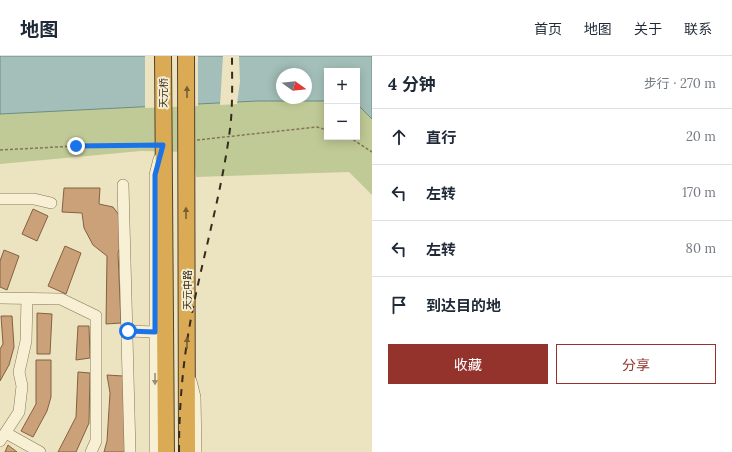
<!DOCTYPE html>
<html lang="zh">
<head>
<meta charset="utf-8">
<style>
  body { margin:0; font-family:Lora,"Noto Sans SC",serif; background:#f6f6f7; color:#1f2937 }
  .controls { position:absolute; right:12px; top:12px; display:grid; overflow:hidden; border-radius:0px; box-shadow:0 2px 10px #0003 }
  .controls button { width:36px; height:36px; display:grid; place-items:center; padding:0; border:0; border-bottom:1px solid #e0e1e3; background:#fff; color:#1f2937; font:20px sans-serif }
  .compass { position:absolute; left:276px; top:12px; width:36px; height:36px; border-radius:50%; background:#fff; box-shadow:0 2px 10px #0003; rotate:105deg }
  .stop { position:absolute; width:12px; height:12px; margin:-9px; border:3px solid #1a73e8; border-radius:50%; background:#fff }
  .stop.end { background:#1a73e8; border-color:#fff; box-shadow:0 1px 4px #0008 }
  .list { margin:0; padding:0; list-style:none }
  h2 { display:flex; justify-content:space-between; align-items:center; height:52px; margin:0; padding:0 16px; font-size:17px }
  h2 small { font-size:13px; font-weight:400; color:#747a83 }
  .list li { display:grid; grid-template-columns:26px 1fr auto; gap:12px; align-items:center; box-sizing:border-box; height:56px; padding:0 16px; border-top:1px solid #e0e1e3 }
  .list b { display:block; font-size:15px; white-space:nowrap }
  .list em { font-size:13px; font-style:normal; color:#747a83 }
  .actions { display:flex; gap:8px; padding:12px 16px }
  .actions a { flex:1; padding:9px 0; border:1px solid #93332b; border-radius:0px; text-align:center; font-size:14px; color:#93332b }
  .actions .main { background:#93332b; color:#fff }
  .icon { flex:none; width:22px; height:22px; fill:none; stroke:currentColor; stroke-width:2; stroke-linecap:round; stroke-linejoin:round }
  .map { position:relative; flex:none; width:372px; height:396px; overflow:hidden }
  header { display:flex; align-items:center; gap:24px; box-sizing:border-box; height:56px; padding:0 20px; background:#fff; border-bottom:1px solid #e0e1e3 }
  header strong { font-size:19px }
  nav { display:flex; gap:22px; margin-inline-start:auto; font-size:14px }
  main { display:flex }
  aside { flex:1; background:#fff }
  .map>svg:first-child { display:block }
  .green { fill:#c0ca96; fill-rule:evenodd }
  .water { fill:#a4bfb9; stroke:#6b8d87; fill-rule:evenodd }
  .pier { fill:#ece3c1 }
  .building { fill:#caa178; stroke:#846140 }
  .lines { fill:none; stroke-linecap:round; stroke-linejoin:round }
  .minor-casing { stroke:#857559; stroke-width:12 }
  .highway-casing { stroke:#53422e; stroke-width:18 }
  .path { stroke:#857559; stroke-width:1.5; stroke-dasharray:3 2; stroke-linecap:butt }
  .minor { stroke:#f8f0d4; stroke-width:11 }
  .highway { stroke:#daaa54; stroke-width:16 }
  .rail { stroke:#362b1d; stroke-width:2; stroke-dasharray:7 7; stroke-linecap:butt }
  .oneway { fill:#785e33 }
  .oneway2 { fill:#978e78 }
  .route { stroke:#1a73e8; stroke-width:5 }
  .labels { text-anchor:middle; dominant-baseline:central; stroke-width:4; stroke-linejoin:round; paint-order:stroke }
  .street-label { font-size:10px; fill:#362b1d; stroke:#f4edd1 }
</style>
</head>
<body>
<header>
<strong>地图</strong>
<nav><a>首页</a><a>地图</a><a>关于</a><a>联系</a></nav>
</header>
<main>
<div class="map">
<svg width="372" height="396" viewBox="0 0 372 396">
  <rect width="100%" height="100%" fill="#ece3c1"/>
  <!-- green -->
  <path class="green" d="M0 0H372V139L349 116 196 121 194 96 141 95 0 108ZM327 15H357V81H327ZM282 18H306V42H282Z"/>
  <!-- water -->
  <path class="water" d="M0 0H372V63L357 48V15H327V45H257L0 58ZM282 18H306V42H282Z"/>
  <!-- pier -->
  <g class="pier">
    <polygon points="145,0 198,0 198,50 145,52"/>
    <polygon points="223,0 239,0 240,26 237,48 220,49"/>
  </g>
  <!-- building -->
  <g class="building">
    <polygon points="64,132 100,132 99,148 113,151 122,163 125,178 118,197 121,267 106,268 107,200 93,189 84,172 82,157 62,156"/>
    <polygon points="33,153 48,160 37,185 22,178"/>
    <polygon points="65,190 81,197 66,238 48,230"/>
    <polygon points="4,194 19,200 7,234 0,231 0,205"/>
    <polygon points="37,257 52,258 50,298 37,298"/>
    <polygon points="1,260 12,260 14,291 9,309 0,325 0,293 3,288"/>
    <polygon points="78,270 89,270 90,302 76,304"/>
    <polygon points="36,304 51,304 51,341 47,355 33,381 21,375 36,348"/>
    <polygon points="78,316 90,317 89,367 76,396 58,396 76,361"/>
    <polygon points="107,319 123,320 125,396 104,396 107,385 110,337"/>
    <polygon points="8,389 17,396 5,396"/>
  </g>
  <g class="lines">
    <!-- minor casing -->
    <g class="minor-casing">
      <g id="minor">
        <polyline points="123,129 130,396"/>
        <polyline points="0,143 34,143 51,147"/>
        <polyline points="0,242 61,243 96,260 96,385 91,396"/>
        <polyline points="128,275 155,276"/>
        <polyline points="191,325 195,341 196,396"/>
        <polyline points="6,377 40,396"/>
        <polyline points="0,385 19,356 22,330 19,316 26,285 27,243"/>
        <polyline points="155,396 155,119 159,103"/>
      </g>
    </g>
    <!-- highway casing -->
    <g class="highway-casing">
      <g id="highway">
        <polyline points="163,0 166,396"/>
        <polyline points="186,0 187,396"/>
      </g>
    </g>
    <!-- path -->
    <g class="path">
      <polyline points="349,81 372,96"/>
      <polyline points="197,84 317,71 327,74"/>
      <polyline points="0,94 76,90 152,89"/>
    </g>
    <!-- minor -->
    <use href="#minor" class="minor"/>
    <!-- highway -->
    <use href="#highway" class="highway"/>
    <!-- rail -->
    <path class="rail" d="M179 396C179 349 183 303 192 257 204 196 222 135 230 73 233 49 232 24 232 0"/>
  </g>
  <!-- one-way arrows -->
  <defs><path id="oneway-solid" d="M-6-.8H1V-3.2L6.5 0L1 3.2V.8H-6Z"/></defs>
  <g class="oneway">
    <use href="#oneway-solid" transform="translate(187 36) rotate(-90)"/>
    <use href="#oneway-solid" transform="translate(186 157) rotate(-90)"/>
    <use href="#oneway-solid" transform="translate(187 287) rotate(-90)"/>
  </g>
  <use class="oneway2" href="#oneway-solid" transform="translate(155 323) rotate(90)"/>
  <g class="lines">
    <!-- route -->
    <polyline class="route" points="76,90 163,89 155,119 155,276 128,275"/>
  </g>
  <g class="labels">
    <!-- street labels -->
    <g class="street-label">
      <text transform="translate(163 37) rotate(-90)">天元桥</text>
      <text transform="translate(187 234) rotate(-90)">天元中路</text>
    </g>
  </g>
</svg>
<div class="controls">
<button>+</button>
<button>−</button>
</div>
<svg class="compass" viewBox="-18 -18 36 36"><path d="M0-13l5 13h-10z" fill="#e53935"/><path d="M0 13l5-13h-10z" fill="#747a83"/></svg>
<div class="stop" style="left:128px;top:275px"></div>
<div class="stop end" style="left:76px;top:90px"></div>
</div>
<aside>
<h2>4 分钟<small>步行 · 270 m</small></h2>
<ul class="list">
<li><svg class="icon" aria-label="ahead" viewBox="0 0 24 24"><path d="M12 20V5M6 11l6-6 6 6"/></svg><div><b>直行</b></div><em>20 m</em></li>
<li><svg class="icon" aria-label="left" viewBox="0 0 24 24"><path d="M17 20v-9H6M10 6l-5 5 5 5"/></svg><div><b>左转</b></div><em>170 m</em></li>
<li><svg class="icon" aria-label="left" viewBox="0 0 24 24"><path d="M17 20v-9H6M10 6l-5 5 5 5"/></svg><div><b>左转</b></div><em>80 m</em></li>
<li><svg class="icon" aria-label="arrive" viewBox="0 0 24 24"><path d="M6 21V4h12l-3 4 3 4H6"/></svg><div><b>到达目的地</b></div></li>
</ul>
<div class="actions"><a class="main">收藏</a><a>分享</a></div>
</aside>
</main>
</body>
</html>
